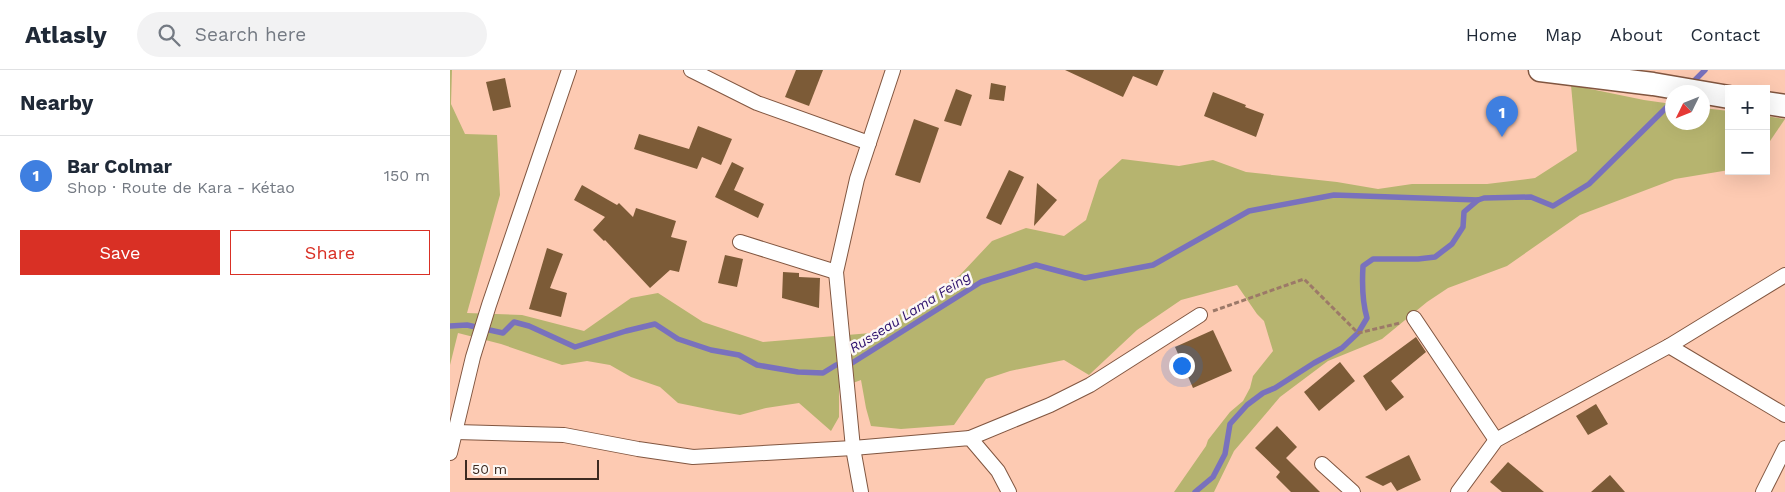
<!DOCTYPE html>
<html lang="en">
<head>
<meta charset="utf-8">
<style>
  body { margin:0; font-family:"Work Sans",sans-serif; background:#f2f2f3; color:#1f2937 }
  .controls { position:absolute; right:15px; top:15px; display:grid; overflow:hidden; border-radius:0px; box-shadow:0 5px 20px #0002 }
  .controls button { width:45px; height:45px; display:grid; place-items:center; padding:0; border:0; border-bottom:1px solid #e0e1e3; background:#fff; color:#1f2937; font:25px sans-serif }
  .compass { position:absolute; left:1215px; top:15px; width:45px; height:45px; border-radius:50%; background:#fff; box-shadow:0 5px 20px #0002; rotate:227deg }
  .scale { position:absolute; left:15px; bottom:12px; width:134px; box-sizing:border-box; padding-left:5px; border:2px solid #3d2a20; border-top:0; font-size:14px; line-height:18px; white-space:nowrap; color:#3d2a20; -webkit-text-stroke:4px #fcf7f4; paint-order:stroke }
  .you { position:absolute; left:731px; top:295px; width:18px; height:18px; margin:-12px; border:4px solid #fff; border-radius:50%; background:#1a73e8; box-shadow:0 0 0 8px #1a73e833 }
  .badge { display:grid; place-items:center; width:32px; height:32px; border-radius:50%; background:#d93025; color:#fff; font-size:16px; font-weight:700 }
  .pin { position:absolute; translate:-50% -41px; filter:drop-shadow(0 1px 2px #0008) }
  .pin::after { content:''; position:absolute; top:26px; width:18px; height:15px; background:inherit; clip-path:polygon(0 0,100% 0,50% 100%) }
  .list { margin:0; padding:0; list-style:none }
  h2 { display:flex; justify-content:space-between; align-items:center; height:65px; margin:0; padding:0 20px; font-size:21px }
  h2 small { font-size:16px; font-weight:400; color:#747a83 }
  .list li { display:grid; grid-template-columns:32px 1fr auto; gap:15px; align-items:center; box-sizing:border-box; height:80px; padding:0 20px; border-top:1px solid #e0e1e3 }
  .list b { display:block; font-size:19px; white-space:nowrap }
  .list p { margin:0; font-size:16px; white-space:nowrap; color:#747a83 }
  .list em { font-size:16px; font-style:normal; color:#747a83 }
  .actions { display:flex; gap:10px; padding:15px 20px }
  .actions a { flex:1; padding:11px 0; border:1px solid #d93025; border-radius:0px; text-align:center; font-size:18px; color:#d93025 }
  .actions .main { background:#d93025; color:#fff }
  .icon { flex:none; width:28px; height:28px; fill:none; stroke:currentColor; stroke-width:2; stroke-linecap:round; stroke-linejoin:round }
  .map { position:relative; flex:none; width:1335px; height:422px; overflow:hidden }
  header { display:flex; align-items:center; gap:30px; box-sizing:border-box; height:70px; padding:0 25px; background:#fff; border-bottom:1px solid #e0e1e3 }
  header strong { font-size:24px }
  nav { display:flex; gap:28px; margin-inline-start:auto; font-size:18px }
  .search { width:350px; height:45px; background:#f2f2f3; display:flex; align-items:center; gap:12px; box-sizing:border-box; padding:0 18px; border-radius:28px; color:#747a83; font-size:19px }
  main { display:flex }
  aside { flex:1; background:#fff }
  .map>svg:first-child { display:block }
  .green { fill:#b6b46f }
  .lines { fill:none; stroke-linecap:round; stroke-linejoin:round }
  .stream { stroke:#7971bd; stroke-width:5.5 }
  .building { fill:#7c5b37 }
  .street-casing { stroke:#815640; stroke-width:16 }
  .primary-casing { stroke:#815640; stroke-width:25 }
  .path { stroke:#9c7968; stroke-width:3; stroke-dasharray:5 2.5; stroke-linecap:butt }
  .street { stroke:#fff; stroke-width:14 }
  .primary { stroke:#fff; stroke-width:22 }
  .labels { text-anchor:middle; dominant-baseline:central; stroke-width:5; stroke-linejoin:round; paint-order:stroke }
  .water-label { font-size:14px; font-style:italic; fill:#2c106c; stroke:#fcf7f4 }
</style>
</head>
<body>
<header>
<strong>Atlasly</strong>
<div class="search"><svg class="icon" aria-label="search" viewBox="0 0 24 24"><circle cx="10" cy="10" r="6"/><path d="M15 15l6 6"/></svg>Search here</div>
<nav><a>Home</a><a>Map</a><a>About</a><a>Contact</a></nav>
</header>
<main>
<aside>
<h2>Nearby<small></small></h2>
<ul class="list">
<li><span class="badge" style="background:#3f7fe0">1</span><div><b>Bar Colmar</b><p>Shop · Route de Kara - Kétao</p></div><em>150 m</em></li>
</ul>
<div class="actions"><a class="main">Save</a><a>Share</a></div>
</aside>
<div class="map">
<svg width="1335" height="422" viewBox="0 0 1335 422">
  <rect width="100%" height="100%" fill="#fdcab2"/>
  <!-- green -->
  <g class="green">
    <polygon points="0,0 2,0 1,34 15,64 47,65 50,125 17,243 72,245 134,261 181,228 208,223 253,252 313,272 421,263 510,205 542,171 576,158 614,166 636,150 649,110 672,89 729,96 763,90 796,102 887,112 928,119 962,114 1037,114 1085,108 1127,81 1121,15 1194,30 1222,34 1222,52 1252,52 1253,38 1279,41 1279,100 1225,109 1130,145 1057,196 998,218 977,232 932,269 878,291 830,327 784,381 764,422 724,422 756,376 758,370 780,342 793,331 800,318 803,306 823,281 814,251 807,244 787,215 731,230 687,260 639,305 614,290 560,301 536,309 504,355 451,359 421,356 416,338 411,310 389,318 389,347 381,361 349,333 316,338 290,345 267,341 228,333 210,317 181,307 160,295 137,291 112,295 51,274 8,263 0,295"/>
    <polygon points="1316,46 1335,49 1316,77"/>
  </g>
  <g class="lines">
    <!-- stream -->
    <g class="stream">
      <polyline points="1241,14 1255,0"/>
      <polyline points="0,256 17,255 53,263 64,252 79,256 125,277 176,261 205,254 228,269 261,280 289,285 307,295 348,302 373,303 386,295 402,293 531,212 586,195 635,208 703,195 799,141 884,125 1028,130 1034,128 1081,127 1103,136 1139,114 1222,32"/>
      <path d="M745 422 763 407 775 384 780 354 797 335 813 323 825 318 864 293 892 278 908 263 917 248C912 231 912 213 913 196L923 189H968L985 187 1002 174 1013 157 1014 142 1028 130"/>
    </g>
  </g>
  <!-- building -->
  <g class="building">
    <polygon points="346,0 373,0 359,36 335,27"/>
    <polygon points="615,0 714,0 707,16 683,6 673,27"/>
    <polygon points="55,8 61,37 43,41 36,12"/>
    <polygon points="541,13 556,16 554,31 539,29"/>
    <polygon points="506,19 522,25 511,56 494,51"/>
    <polygon points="763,22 796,35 795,37 814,44 806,67 754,46"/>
    <polygon points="464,49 489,58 470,113 445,105"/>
    <polygon points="248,56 282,69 271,95 252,87 247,99 184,79 189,64 239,79"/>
    <polygon points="282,92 294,98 284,120 314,134 308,148 265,127"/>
    <polygon points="559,100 574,107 551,155 536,148"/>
    <polygon points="587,113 607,130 584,156"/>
    <polygon points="132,115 167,135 169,133 183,147 186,138 226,151 221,167 237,171 229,202 220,200 200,218 155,170 154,171 143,160 155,147 124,130"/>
    <polygon points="97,178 113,184 100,218 117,223 111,247 79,239"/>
    <polygon points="275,185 293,189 287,217 268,213"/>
    <polygon points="333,202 349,203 349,207 370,208 369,238 332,228"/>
    <polygon points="763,260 782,301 743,318 725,277"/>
    <polygon points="966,267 976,282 941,311 954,327 936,341 913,306"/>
    <polygon points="890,292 905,311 869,341 854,322"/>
    <polygon points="1146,334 1158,354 1138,365 1126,346"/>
    <polygon points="827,356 847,377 836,388 870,422 841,422 826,407 830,402 805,378"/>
    <polygon points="959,385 971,410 947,421 941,412 933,416 915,407"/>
    <polygon points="1058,392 1094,422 1052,422 1040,412"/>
    <polygon points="1160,405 1175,422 1141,422"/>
  </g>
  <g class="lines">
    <!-- street casing -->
    <g class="street-casing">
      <g id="street">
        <polyline points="241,0 307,33 419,73"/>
        <polyline points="290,172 386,202"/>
        <polyline points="964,248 1046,370"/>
        <polyline points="1219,276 1335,345"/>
        <polyline points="6,362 114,365 188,379 243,387 403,378 520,368 548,401 559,422"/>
        <polyline points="520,368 600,335 640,315 750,245"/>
        <polyline points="0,383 23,287 39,235 119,0"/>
        <polyline points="872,394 903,422"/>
        <polyline points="411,422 403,378 386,202 407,109 443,0"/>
        <polyline points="1008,422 1046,370 1219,276 1335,205"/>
        <polyline points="1313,422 1335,378"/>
      </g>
    </g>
    <!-- primary casing -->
    <g class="primary-casing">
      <g id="primary">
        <polyline points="1090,0 1203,14 1279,27"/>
        <polyline points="1316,33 1335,36"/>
      </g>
    </g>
    <!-- path -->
    <polyline class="path" points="763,241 854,209 908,263 950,253"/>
    <!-- street -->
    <use href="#street" class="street"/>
    <!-- primary -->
    <use href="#primary" class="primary"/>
  </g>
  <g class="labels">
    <!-- water labels -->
    <g class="water-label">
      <text transform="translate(460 242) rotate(-32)">Russeau Lama Feing</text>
    </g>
  </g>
</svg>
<div class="controls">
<button>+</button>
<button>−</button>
</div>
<svg class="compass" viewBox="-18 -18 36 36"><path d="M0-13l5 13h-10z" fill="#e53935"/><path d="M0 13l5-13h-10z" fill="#747a83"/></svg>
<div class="scale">50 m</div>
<div class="you"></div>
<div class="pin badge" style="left:1052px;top:67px;background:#3f7fe0">1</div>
</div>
</main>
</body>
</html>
